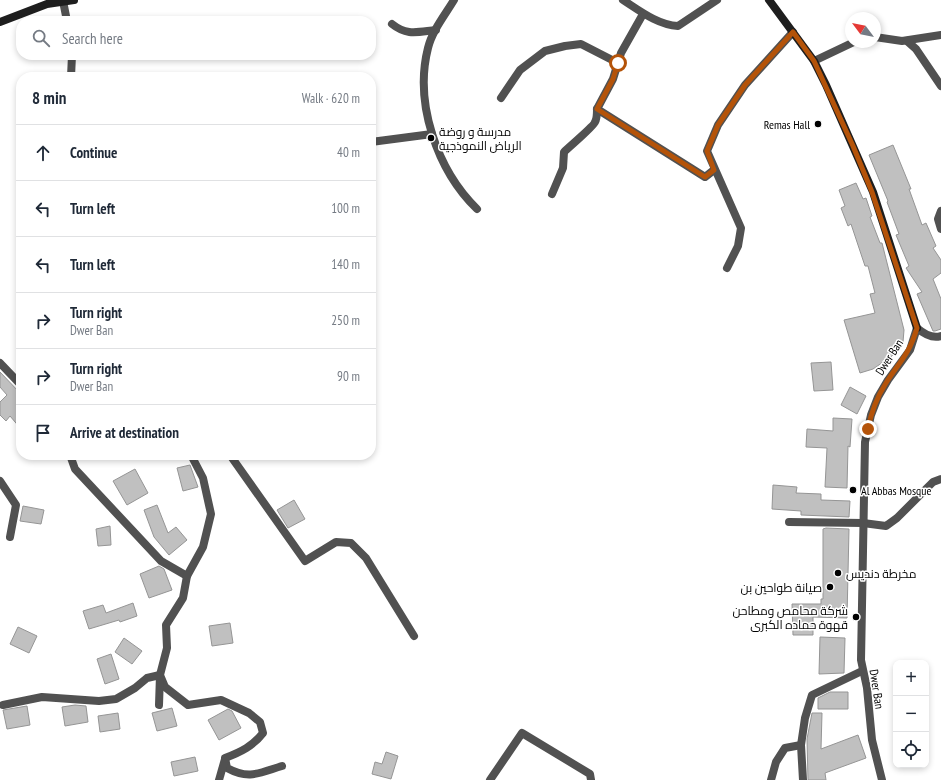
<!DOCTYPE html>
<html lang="en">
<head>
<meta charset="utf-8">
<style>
  body { margin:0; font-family:"PT Sans Narrow",Cairo,sans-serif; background:#f2f2f3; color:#1f2937 }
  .controls { position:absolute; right:12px; bottom:12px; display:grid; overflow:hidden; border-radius:8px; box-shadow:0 2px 6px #0003 }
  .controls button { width:36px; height:36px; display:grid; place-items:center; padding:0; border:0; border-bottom:1px solid #e0e1e3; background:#fff; color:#1f2937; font:20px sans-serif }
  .compass { position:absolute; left:845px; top:12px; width:36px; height:36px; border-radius:50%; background:#fff; box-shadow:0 2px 6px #0003; rotate:302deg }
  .stop { position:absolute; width:12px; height:12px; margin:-9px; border:3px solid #b45309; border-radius:50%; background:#fff }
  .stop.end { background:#b45309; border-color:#fff; box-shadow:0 1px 4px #0008 }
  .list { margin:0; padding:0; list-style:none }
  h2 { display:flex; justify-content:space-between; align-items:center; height:52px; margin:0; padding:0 16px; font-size:17px }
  h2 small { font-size:13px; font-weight:400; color:#747a83 }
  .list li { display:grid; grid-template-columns:26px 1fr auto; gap:12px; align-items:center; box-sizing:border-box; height:56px; padding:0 16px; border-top:1px solid #e0e1e3 }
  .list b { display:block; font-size:15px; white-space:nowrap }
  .list p { margin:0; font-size:13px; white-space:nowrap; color:#747a83 }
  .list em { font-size:13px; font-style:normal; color:#747a83 }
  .icon { flex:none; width:22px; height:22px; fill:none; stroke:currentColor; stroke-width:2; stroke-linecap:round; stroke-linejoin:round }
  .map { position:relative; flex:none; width:941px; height:780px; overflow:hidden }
  .search { position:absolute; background:#fff; box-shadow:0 2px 6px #0003; left:16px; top:16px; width:360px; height:44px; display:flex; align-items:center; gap:10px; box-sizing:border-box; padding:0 14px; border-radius:16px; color:#747a83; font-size:15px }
  .panel { position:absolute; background:#fff; box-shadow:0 2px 6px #0003; left:16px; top:72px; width:360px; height:388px; border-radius:16px }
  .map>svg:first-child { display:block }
  .building { fill:#c0c0c0; stroke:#959595 }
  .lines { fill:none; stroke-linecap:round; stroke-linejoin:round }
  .street { stroke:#515151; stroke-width:8 }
  .secondary { stroke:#1e1e1e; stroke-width:8 }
  .route { stroke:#b45309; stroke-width:5 }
  .poi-dot { fill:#000; stroke:#fff; stroke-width:1.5 }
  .labels { text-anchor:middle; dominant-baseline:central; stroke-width:3; stroke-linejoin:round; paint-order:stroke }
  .poi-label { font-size:12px; fill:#000; stroke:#fff; text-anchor:end }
  .street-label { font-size:12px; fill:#000; stroke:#fff }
</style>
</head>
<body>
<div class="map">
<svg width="941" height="780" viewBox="0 0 941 780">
  <rect width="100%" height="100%" fill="#fff"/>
  <!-- building -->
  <g class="building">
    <polygon points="893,145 911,189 909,189 922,225 926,223 936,246 933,248 941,260 941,273 933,279 941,299 941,329 935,331 933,331 917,294 922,292 906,268 909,266 896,235 899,234 887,202 888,201 869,155"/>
    <polygon points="856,183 863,199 866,198 872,216 870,217 880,243 882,243 904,330 903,342 892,356 873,369 860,373 844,320 875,313 870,294 875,293 868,266 865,266 851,224 848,226 841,208 845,206 839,190"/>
    <polygon points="831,362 833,390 814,391 811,363"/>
    <polygon points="0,372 21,394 21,429 10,416 6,421 0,415 0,402 7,395 0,387"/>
    <polygon points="850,387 866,396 857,414 841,405"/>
    <polygon points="833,418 852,419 850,447 848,446 847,488 825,487 827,448 806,447 807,429 833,431"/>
    <polygon points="190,465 198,487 183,491 177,468"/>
    <polygon points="135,469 148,493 127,505 113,481"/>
    <polygon points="773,485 797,487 796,493 821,494 821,500 850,501 849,517 801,515 801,511 772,509"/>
    <polygon points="294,500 305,519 288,528 277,510"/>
    <polygon points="157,505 168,533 176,527 187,540 169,555 154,537 144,510"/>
    <polygon points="23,506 44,510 41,524 20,521"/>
    <polygon points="110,526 111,545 98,546 96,529"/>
    <polygon points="826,528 849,529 847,618 813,617 813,635 793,635 792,604 821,604 821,599 823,599 823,529"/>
    <polygon points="159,566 164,569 172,590 149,598 140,574"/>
    <polygon points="133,603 137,616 120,622 119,620 89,629 83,611 103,605 106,613"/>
    <polygon points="230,623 233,643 212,646 209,626"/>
    <polygon points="18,627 37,636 29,653 10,644"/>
    <polygon points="820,637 845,638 844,673 819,674"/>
    <polygon points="124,638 142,651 132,664 115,652"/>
    <polygon points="111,654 119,679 105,684 97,659"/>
    <polygon points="830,692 848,692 848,709 818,709 818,698"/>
    <polygon points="75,705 86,706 88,722 65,726 62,707"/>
    <polygon points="27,706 30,725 7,729 3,710"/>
    <polygon points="172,708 177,726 157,731 152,713"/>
    <polygon points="228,709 232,711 241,728 219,740 208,720"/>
    <polygon points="118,713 120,729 100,732 98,716"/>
    <polygon points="812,713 822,713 821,749 858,735 866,758 825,773 826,780 808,780 807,739"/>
    <polygon points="386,752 398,756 391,779 372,774 375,762 382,764"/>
    <polygon points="195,757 198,771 174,776 171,762"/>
  </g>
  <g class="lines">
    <!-- street -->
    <g class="street">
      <path d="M454 0C445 15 432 31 428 48 414 103 437 170 477 209"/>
      <path d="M623 0C640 11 658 25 678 26L717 0"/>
      <polyline points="63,1 67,21"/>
      <polyline points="643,14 621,53 613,79 597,109 705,177 714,170"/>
      <path d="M392 24C407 36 417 32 436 30"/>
      <polyline points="875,37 902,41 941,35"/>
      <polyline points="907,41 916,49 941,86"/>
      <polyline points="814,61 854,42"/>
      <polyline points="71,77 72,55"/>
      <polyline points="501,98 520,70 545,51 565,46 581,44 618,63"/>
      <polyline points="371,142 432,134"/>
      <path d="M552 194 563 168 564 152C569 147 594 126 595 122 597 119 597 114 597 109"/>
      <polyline points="941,211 938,219 941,229"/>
      <polyline points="727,268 738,246 741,228 707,151 718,125 745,85 793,32"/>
      <polyline points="0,363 21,385"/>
      <polyline points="70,455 75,469 161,561 187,576"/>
      <path d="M191 455 203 478 211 514 203 547 187 576 183 598 166 625 167 648 160 675 165 687 188 705 221 700 249 713 260 722 263 733C253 746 241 752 225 758L227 768C249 780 259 773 282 766"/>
      <polyline points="230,455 305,561 336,542 351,543 366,558 414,636"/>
      <polyline points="0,481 16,505 10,537"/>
      <polyline points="789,522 863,523 886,526 897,518 933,482 941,479"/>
      <polyline points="3,705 42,697 99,701 116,699 135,688 147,678 160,675 159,705"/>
      <polyline points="219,780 225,759"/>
      <polyline points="490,780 522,733 590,774 591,780"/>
      <polyline points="771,780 776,762 785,748 801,745"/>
      <polyline points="803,780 801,745 805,718 812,695 862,671"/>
      <path d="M882 780 872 740 867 688 861 660 865 442 871 415 878 397 888 380 910 350 917 328C924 334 932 339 941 336"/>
    </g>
    <!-- secondary -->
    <g class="secondary">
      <polyline points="769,0 814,61 826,85 873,192 917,328"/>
      <polyline points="0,22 47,4 74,0"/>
    </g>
  </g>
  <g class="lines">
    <!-- route -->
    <path class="route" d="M618 63 613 79 597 109 705 177 714 170 707 151 718 125 745 85 793 32 814 61 853 146 872 192 917 328C909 355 900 361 886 383 877 397 871 413 868 429"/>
  </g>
  <!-- markers -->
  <g class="poi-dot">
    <circle cx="818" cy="124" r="4"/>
    <circle cx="431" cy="138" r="4"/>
    <circle cx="853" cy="490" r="4"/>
    <circle cx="838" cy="573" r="4"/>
    <circle cx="830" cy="587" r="4"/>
    <circle cx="856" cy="617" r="4"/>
  </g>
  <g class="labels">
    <!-- poi labels -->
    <g class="poi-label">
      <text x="810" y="124">Remas Hall</text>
      <text x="439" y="131" text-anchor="start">مدرسة و روضة<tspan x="439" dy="14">الرياض النموذجية</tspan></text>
      <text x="861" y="490" text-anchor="start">Al Abbas Mosque</text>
      <text x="846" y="573" text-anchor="start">مخرطة دنديس</text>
      <text x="822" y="587">صيانة طواحين بن</text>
      <text x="848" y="610">شركة محامص ومطاحن<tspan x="848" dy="14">قهوة حماده الكبرى</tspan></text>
    </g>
    <!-- street labels -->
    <g class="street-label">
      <text transform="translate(889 357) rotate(-57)">Dwer Ban</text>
      <text transform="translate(877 689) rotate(81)">Dwer Ban</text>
    </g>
  </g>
</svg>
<div class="controls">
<button>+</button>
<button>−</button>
<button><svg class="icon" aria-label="locate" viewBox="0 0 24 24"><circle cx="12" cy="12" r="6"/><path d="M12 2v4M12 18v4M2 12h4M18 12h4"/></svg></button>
</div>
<svg class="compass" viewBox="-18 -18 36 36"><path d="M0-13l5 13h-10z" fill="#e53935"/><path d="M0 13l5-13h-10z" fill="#747a83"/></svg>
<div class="stop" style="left:618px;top:63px"></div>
<div class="stop end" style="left:868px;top:429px"></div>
<div class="search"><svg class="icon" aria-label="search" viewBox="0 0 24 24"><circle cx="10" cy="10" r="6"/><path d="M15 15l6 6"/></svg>Search here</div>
<section class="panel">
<h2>8 min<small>Walk · 620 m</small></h2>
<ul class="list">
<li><svg class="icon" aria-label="ahead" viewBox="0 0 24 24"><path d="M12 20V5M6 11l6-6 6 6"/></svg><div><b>Continue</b></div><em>40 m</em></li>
<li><svg class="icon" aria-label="left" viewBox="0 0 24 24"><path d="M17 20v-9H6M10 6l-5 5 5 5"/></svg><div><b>Turn left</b></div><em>100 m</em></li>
<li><svg class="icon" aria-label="left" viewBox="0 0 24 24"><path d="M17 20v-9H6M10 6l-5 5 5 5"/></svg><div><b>Turn left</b></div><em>140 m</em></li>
<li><svg class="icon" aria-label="right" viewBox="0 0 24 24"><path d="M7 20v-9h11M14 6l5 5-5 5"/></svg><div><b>Turn right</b><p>Dwer Ban</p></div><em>250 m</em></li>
<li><svg class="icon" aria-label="right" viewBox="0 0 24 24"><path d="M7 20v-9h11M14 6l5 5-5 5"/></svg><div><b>Turn right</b><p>Dwer Ban</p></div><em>90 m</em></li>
<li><svg class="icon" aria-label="arrive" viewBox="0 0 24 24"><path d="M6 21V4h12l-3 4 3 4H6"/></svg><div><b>Arrive at destination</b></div></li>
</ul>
</section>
</div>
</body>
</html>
